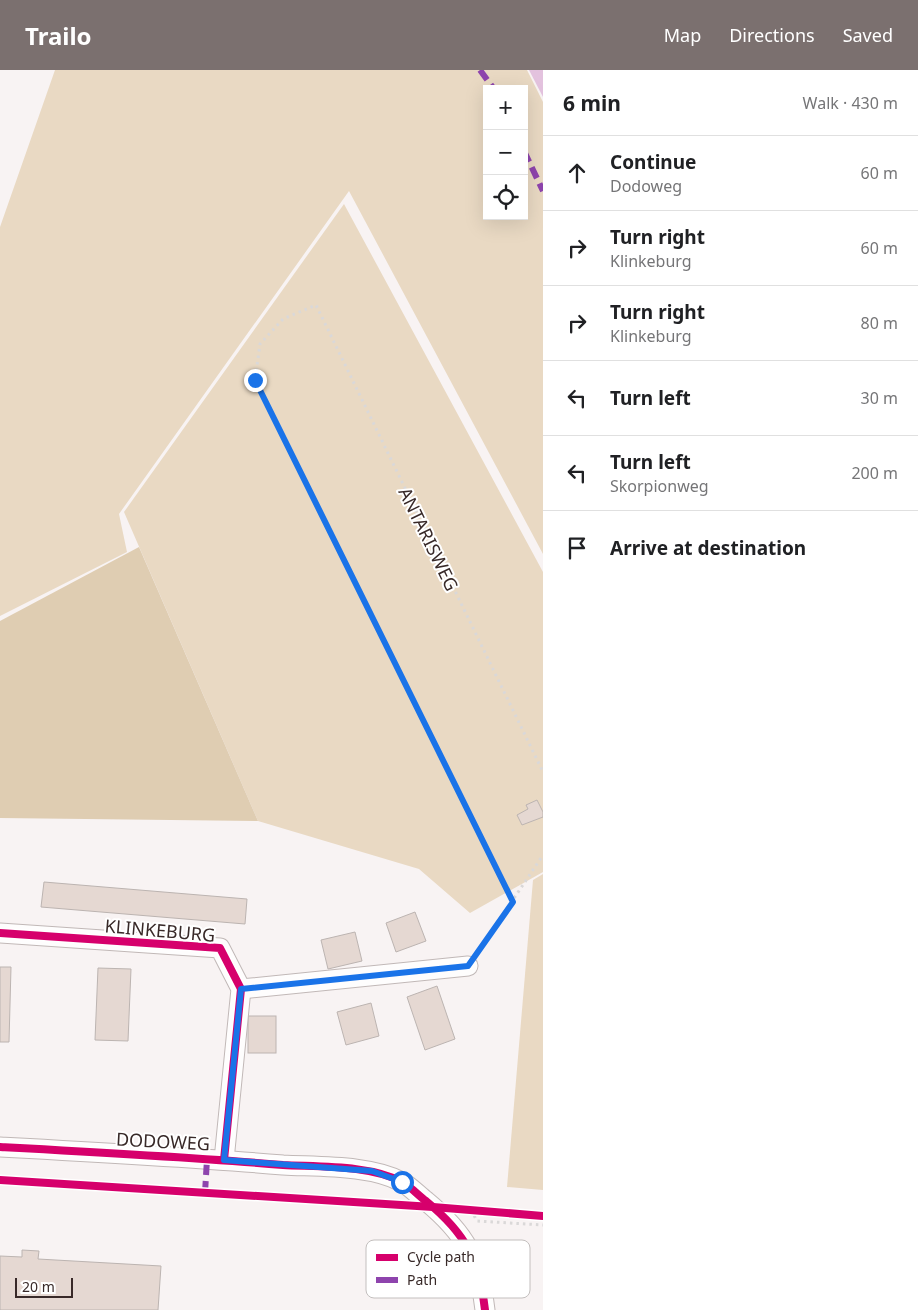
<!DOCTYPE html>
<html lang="en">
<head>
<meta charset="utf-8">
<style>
  body { margin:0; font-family:"Noto Sans",sans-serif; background:#f2f2f2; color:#202124 }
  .controls { position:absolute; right:15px; top:15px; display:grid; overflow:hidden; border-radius:0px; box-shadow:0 5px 20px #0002 }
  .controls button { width:45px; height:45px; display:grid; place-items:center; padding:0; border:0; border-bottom:1px solid #e0e0e0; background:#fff; color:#202124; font:25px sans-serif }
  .scale { position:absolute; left:15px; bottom:12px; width:58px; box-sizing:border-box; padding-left:5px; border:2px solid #382928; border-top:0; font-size:14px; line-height:18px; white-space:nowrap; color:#382928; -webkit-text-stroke:4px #fff; paint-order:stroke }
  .stop { position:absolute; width:15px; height:15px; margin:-11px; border:4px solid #1a73e8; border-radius:50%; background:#fff }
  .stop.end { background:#1a73e8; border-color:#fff; box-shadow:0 1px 5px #0008 }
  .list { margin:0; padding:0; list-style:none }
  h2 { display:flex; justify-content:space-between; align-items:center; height:65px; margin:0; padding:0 20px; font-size:21px }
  h2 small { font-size:16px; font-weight:400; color:#757577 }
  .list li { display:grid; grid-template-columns:32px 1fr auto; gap:15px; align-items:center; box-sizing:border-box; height:75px; padding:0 20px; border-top:1px solid #e0e0e0 }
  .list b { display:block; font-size:19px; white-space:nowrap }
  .list p { margin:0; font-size:16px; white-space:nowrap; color:#757577 }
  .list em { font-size:16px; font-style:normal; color:#757577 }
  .icon { flex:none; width:28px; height:28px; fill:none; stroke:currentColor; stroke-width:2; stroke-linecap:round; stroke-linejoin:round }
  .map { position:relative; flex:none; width:543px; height:1240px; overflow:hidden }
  header { display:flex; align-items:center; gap:30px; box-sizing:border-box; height:70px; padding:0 25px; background:#7b706f; color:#fff }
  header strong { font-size:24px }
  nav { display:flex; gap:28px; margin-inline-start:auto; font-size:18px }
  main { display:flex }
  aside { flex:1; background:#fff }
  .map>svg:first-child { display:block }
  .green { fill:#e9d9c3; fill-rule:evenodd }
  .forest { fill:#dfcdb2 }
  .water { fill:#e3c2de }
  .building { fill:#e5d8d2; stroke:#bcb4b1 }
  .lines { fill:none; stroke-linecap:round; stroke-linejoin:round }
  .minor-casing { stroke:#c1b8b7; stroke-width:21 }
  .path { stroke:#dad8d8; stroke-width:3; stroke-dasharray:2.5 4; stroke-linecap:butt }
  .minor { stroke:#fefdfd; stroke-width:19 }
  .quiet { stroke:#8e44ad; stroke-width:6; stroke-dasharray:12 6; stroke-linecap:butt }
  .cycleway-casing { stroke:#fff; stroke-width:11 }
  .cycleway { stroke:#d6006c; stroke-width:8 }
  .route { stroke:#1a73e8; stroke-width:6 }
  .labels { text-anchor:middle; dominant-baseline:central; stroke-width:4; stroke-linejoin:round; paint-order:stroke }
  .street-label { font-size:18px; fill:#382928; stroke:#fff }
  .key { fill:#fff; stroke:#c3bfbe; stroke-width:1 }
  .key-label { font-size:14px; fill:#382928 }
</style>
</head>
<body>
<header>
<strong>Trailo</strong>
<nav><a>Map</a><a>Directions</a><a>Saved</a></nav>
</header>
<main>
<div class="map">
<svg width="543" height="1240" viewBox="0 0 543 1240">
  <rect width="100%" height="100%" fill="#f8f3f3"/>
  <!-- green -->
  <g class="green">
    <path d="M55 0H527L543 32V484L349 121 119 444 127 482 0 546V157ZM487 19H524V146H487Z"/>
    <polygon points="344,134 543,502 543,802 470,843 419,799 258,751 124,442"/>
    <polygon points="543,804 543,1120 507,1117 533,810"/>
  </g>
  <!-- forest -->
  <polygon class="forest" points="139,477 258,751 0,748 0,551"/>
  <!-- water -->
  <polygon class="water" points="529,0 543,0 543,27"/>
  <!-- building -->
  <g class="building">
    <polygon points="537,730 543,742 543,747 522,755 517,745 528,739 526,735"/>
    <polygon points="44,812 247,829 245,854 41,837"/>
    <polygon points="415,842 426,871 396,882 386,853"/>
    <polygon points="355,862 362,891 328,899 321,870"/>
    <polygon points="0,897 11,897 9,972 0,972"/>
    <polygon points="98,898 131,899 128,971 95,970"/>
    <polygon points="437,916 455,969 425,980 407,927"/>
    <polygon points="371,933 379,966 346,975 337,942"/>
    <rect x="248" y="946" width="28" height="37"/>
    <polygon points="22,1180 39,1181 38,1189 161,1196 158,1240 0,1240 0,1186 22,1187"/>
  </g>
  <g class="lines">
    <!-- minor casing -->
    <g class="minor-casing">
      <g id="minor">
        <polyline points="0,863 220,878 241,919 224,1090"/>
        <polyline points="241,919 468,896"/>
        <path d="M0 1077C94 1082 189 1087 283 1095 319 1097 371 1095 402 1112 411 1117 418 1125 426 1131 466 1164 479 1189 485 1240"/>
      </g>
    </g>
    <!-- path -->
    <g class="path">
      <polyline points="513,832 255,310 260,274 283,249 316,235 543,702"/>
      <polyline points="478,882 543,785"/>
      <polyline points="471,1140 477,1151 543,1155"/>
    </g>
    <!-- minor -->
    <use href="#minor" class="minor"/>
    <!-- quiet -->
    <g class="quiet">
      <polyline points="480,0 494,19"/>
      <polyline points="524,81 543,121"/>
      <polyline points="205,1123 207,1089"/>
    </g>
    <!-- cycleway casing -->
    <g class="cycleway-casing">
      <g id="cycleway">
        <polyline points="0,863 220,878 241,919 224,1090"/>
        <path d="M0 1077C94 1082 189 1087 283 1095 319 1097 371 1095 402 1112 411 1117 418 1125 426 1131 466 1164 479 1189 485 1240"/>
        <polyline points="0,1110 433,1137 543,1146"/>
      </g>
    </g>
    <!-- cycleway -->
    <use href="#cycleway" class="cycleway"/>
  </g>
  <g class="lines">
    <!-- route -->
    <polyline class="route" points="255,310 513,832 468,896 241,919 224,1090 372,1101 402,1112"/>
  </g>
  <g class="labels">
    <!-- street labels -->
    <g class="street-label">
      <text transform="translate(429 469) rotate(64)">ANTARISWEG</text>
      <text transform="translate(160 860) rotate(5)">KLINKEBURG</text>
      <text transform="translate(163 1071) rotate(3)">DODOWEG</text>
    </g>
  </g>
  <!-- legend -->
  <rect x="366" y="1170" width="164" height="58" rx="8" class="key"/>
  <rect x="376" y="1184" width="22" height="7" fill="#d6006c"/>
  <rect x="376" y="1207" width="22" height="6" fill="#8e44ad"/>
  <g class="key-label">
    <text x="407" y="1192">Cycle path</text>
    <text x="407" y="1215">Path</text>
  </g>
</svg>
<div class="controls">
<button>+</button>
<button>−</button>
<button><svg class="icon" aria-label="locate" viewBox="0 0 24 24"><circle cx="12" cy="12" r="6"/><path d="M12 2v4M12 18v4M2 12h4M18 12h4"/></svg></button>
</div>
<div class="scale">20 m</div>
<div class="stop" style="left:402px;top:1112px"></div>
<div class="stop end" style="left:255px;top:310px"></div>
</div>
<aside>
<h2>6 min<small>Walk · 430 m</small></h2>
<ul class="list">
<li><svg class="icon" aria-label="ahead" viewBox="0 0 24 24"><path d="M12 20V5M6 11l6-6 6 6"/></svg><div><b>Continue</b><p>Dodoweg</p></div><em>60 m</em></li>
<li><svg class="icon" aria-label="right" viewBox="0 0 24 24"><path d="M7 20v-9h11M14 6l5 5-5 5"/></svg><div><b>Turn right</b><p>Klinkeburg</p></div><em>60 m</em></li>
<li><svg class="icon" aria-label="right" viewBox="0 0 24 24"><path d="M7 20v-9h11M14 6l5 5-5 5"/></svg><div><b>Turn right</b><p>Klinkeburg</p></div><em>80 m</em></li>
<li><svg class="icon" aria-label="left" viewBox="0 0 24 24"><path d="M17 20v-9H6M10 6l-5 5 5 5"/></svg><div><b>Turn left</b></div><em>30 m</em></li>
<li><svg class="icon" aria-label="left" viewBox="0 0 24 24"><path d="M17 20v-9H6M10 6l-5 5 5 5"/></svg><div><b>Turn left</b><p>Skorpionweg</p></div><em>200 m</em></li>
<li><svg class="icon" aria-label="arrive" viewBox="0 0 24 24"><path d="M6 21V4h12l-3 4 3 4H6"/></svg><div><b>Arrive at destination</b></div></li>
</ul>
</aside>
</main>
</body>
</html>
